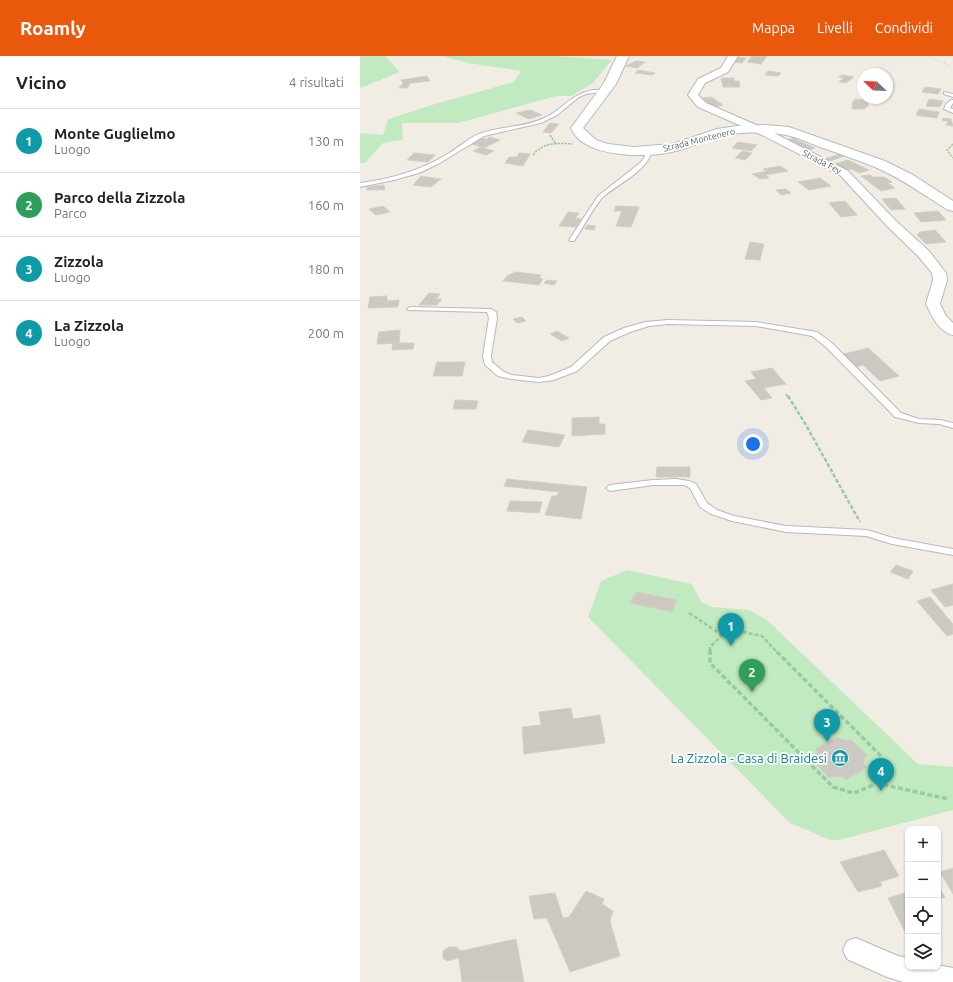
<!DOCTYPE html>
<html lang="it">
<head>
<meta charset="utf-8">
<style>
  body { margin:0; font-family:Ubuntu,sans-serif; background:#f6f6f6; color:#222 }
  .controls { position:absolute; right:12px; bottom:12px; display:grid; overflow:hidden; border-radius:8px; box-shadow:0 1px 3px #0004 }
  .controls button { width:36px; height:36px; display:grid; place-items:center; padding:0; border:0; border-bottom:1px solid #e0e0e0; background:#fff; color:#222; font:20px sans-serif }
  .compass { position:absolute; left:497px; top:12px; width:36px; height:36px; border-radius:50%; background:#fff; box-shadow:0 1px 3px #0004; rotate:293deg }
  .you { position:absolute; left:393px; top:388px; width:14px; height:14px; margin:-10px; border:3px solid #fff; border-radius:50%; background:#1a73e8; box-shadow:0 0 0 6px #1a73e833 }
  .badge { display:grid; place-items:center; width:26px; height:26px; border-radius:50%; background:#ea580c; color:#fff; font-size:13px; font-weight:700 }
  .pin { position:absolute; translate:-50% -33px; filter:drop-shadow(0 1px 2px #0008) }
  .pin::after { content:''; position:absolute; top:21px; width:14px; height:12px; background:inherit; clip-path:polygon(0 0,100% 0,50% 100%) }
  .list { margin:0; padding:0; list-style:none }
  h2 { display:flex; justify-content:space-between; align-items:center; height:52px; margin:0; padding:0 16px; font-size:17px }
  h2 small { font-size:13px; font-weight:400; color:#767676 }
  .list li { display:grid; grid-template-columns:26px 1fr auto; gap:12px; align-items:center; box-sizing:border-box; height:64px; padding:0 16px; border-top:1px solid #e0e0e0 }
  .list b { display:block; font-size:15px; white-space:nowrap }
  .list p { margin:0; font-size:13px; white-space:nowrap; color:#767676 }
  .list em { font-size:13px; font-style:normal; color:#767676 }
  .icon { flex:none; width:22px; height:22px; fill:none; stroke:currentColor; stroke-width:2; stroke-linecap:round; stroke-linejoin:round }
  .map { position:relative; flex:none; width:593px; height:926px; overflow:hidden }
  header { display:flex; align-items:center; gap:24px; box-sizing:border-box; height:56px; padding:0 20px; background:#ea580c; color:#fff }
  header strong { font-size:19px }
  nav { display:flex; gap:22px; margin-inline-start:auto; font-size:14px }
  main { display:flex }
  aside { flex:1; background:#fff }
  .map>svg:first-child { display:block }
  .green { fill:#c2eac0 }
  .building { fill:#ccc8c2; stroke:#d6cfc3 }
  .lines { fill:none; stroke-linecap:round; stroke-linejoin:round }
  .service-casing { stroke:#b6b9bd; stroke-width:2 }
  .minor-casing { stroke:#b6b9bd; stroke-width:2 }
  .secondary-casing { stroke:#b6bbc0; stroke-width:2 }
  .path-far3 { stroke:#97cca3; stroke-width:1.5; stroke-dasharray:2.5 1; stroke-linecap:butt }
  .path-far2 { stroke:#97cca3; stroke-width:2; stroke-dasharray:3 1.5; stroke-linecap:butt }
  .path-far1 { stroke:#97cca3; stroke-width:2.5; stroke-dasharray:4 2; stroke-linecap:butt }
  .path { stroke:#97cca3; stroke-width:3.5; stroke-dasharray:5 2.5; stroke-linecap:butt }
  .service { fill:#fff; fill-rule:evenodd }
  .minor { fill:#fff; fill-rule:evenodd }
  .secondary { fill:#fff; fill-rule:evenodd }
  .rail { stroke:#b6b7b8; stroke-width:1.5; stroke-dasharray:0.5 3; stroke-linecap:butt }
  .labels { text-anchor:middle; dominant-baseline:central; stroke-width:3.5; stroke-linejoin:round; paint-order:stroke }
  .far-street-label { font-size:9px; fill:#5d6267; stroke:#fff }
  .near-culture-label { font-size:13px; fill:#0d838f; stroke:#fff; text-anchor:end }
</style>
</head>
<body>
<header>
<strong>Roamly</strong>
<nav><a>Mappa</a><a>Livelli</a><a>Condividi</a></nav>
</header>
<main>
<aside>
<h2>Vicino<small>4 risultati</small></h2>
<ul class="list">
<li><span class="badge" style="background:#0f9aa8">1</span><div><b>Monte Guglielmo</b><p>Luogo</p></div><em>130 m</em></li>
<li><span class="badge" style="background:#2e9e5b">2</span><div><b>Parco della Zizzola</b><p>Parco</p></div><em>160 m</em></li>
<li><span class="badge" style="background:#0f9aa8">3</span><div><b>Zizzola</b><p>Luogo</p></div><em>180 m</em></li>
<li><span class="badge" style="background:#0f9aa8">4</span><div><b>La Zizzola</b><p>Luogo</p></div><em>200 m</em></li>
</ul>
</aside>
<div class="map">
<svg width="593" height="926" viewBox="0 0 593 926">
  <rect width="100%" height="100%" fill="#f1ede5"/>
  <!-- green -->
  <g class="green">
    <polygon points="0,0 25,0 40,16 0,32"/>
    <polygon points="86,0 195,0 252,4 233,27 211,40 196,40 98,67 42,67 43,84 23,87 5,107 0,107 0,77 23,79 28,63 75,48 154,26 161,15 108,7 85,1"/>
    <polygon points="268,514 332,528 341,546 352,551 389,554 407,564 558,708 593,711 593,754 479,784 470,784 430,767 228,561 241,525"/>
  </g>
  <!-- building -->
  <g class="building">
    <polygon points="392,0 407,0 401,8 387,6"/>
    <polygon points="376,1 386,2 382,7 372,6"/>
    <polygon points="276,5 285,6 277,12 266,10"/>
    <polygon points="278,14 295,17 292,19 275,17"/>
    <polygon points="408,15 421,17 418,20 405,19"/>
    <polygon points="482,19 494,21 486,27 479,26 484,22 479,21"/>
    <polygon points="67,20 70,25 51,27 47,32 39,32 43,27 41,24"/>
    <polygon points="361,22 374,22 374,25 379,25 380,31 363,31"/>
    <polygon points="565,31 581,33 578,38 562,36"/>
    <polygon points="351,41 363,49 354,51 342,42"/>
    <polygon points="495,43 505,44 505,46 508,46 508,51 505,51 505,53 492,53 493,45 495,45"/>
    <polygon points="569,43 583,45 580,51 566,50"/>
    <polygon points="559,53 572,55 579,56 577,62 560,60 556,59"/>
    <polygon points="170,54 182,59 169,63 156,57"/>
    <polygon points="583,62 591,63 593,70 586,69 588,65 582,65"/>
    <polygon points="190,67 199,68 191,77 183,76"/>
    <polygon points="130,81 140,84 124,92 109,87 121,82 126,83"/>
    <polygon points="433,82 455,92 446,95 424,85"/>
    <polygon points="378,86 397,89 391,95 372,92"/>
    <polygon points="121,91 134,95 126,99 113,95"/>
    <polygon points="382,95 392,97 385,104 375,102"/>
    <polygon points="54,97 75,99 68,106 47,104"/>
    <polygon points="159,97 170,98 163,110 145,107 149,101 157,101"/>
    <polygon points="480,98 485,100 470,105 465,103"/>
    <polygon points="488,104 509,114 500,117 491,113 487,114 474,108"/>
    <polygon points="420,110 428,115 406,119 409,122 400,123 392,118 407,115 403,113"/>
    <polygon points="510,119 513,121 524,121 532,126 528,127 535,132 521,135 501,120"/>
    <polygon points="61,120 81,123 71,131 53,129"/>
    <polygon points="460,122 471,130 449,134 438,126"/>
    <polygon points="24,129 25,134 7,134 7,131"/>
    <polygon points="426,133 431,137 421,139 416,134"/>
    <polygon points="536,142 545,153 531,154 522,143"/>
    <polygon points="485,145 497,159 481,161 469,147"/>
    <polygon points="23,150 30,156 16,159 9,153"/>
    <polygon points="256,150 279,151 271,171 256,170 262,155 254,155"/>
    <polygon points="578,155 586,164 561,166 554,157"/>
    <polygon points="208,156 219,157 215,162 221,163 216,171 199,170"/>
    <polygon points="227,169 236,170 234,174 225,173"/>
    <polygon points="575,174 586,186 566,188 557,179 560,176"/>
    <polygon points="390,186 404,188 400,204 385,203"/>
    <polygon points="156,216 181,219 179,222 183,223 179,229 143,225 148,219"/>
    <polygon points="187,224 197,225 194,229 184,227"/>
    <polygon points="69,237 80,238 76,243 82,243 77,249 59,249"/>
    <polygon points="27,240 27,245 39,244 38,251 8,252 10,241"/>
    <polygon points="162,261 166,265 157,267 153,263"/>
    <polygon points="40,274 39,287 17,288 19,276"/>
    <polygon points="197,275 209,282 202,285 190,278"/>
    <polygon points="33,287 54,287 53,293 32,294"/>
    <polygon points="508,292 539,320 520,325 503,309 497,311 483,298"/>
    <polygon points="77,306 105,306 102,320 73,320"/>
    <polygon points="412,312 426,328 404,332 412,342 401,344 385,325 396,323 391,316"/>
    <polygon points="95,344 118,345 116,353 93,353"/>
    <polygon points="239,361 239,368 245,368 245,378 212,380 212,362"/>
    <polygon points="168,374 205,379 199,391 162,386"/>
    <polygon points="297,411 330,411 330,421 296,421"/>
    <polygon points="147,423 227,431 221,463 185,459 192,440 197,440 199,436 144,430"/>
    <polygon points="150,445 182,446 179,457 147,455"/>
    <polygon points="536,509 553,515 548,523 530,516"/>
    <polygon points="593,528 593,549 585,551 571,534"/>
    <polygon points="276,536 317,544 312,556 270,547"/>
    <polygon points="570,541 593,568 593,578 587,580 557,545"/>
    <polygon points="211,652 213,663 240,659 245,687 164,698 162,671 181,669 179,656"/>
    <polygon points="477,681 488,685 490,683 508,700 504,702 504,708 507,711 486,724 483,721 473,720 470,722 452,704 455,703 457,695 455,693"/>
    <polygon points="524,794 539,820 520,826 522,830 498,836 480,806"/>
    <polygon points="593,812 593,838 580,816"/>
    <polygon points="578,830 585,841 578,844"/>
    <polygon points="226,835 244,843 242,848 253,855 250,865 260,900 210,916 187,862 174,863 169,840 195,837 203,862 209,861"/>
    <polygon points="548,836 548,882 528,842"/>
    <polygon points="156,883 164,926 102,926 99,902 87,905 83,902 83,895 89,891 96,891 101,895"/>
  </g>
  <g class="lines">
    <!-- service casing -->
    <g class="service-casing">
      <g id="service">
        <path d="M233 34H245L247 35 226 38 219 41 197 59 181 67 124 80 80 107 59 117 34 124 0 131V127C31 123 59 115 86 99 97 93 107 83 119 78 140 70 164 72 184 62 205 53 208 39 233 34Z"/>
        <polygon points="584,36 593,38 593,41 584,38"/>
        <polygon points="591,44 593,44 593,47 590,52 593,53 593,57 584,53 586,48"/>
        <path d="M287 94 292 95C286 116 259 127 243 141 234 150 222 174 214 185H210L209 184 238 140 280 107 284 102Z"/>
        <polygon points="50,251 131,253 136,256 137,262 131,300 132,306 144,316 152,319 179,322 189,320 211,311 244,281 264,272 285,266 308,264 396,266 457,276 472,287 541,357 559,363 580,364 593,367 593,372 579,368 559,367 535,361 466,291 452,280 396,270 308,268 289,270 270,276 250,285 217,315 194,324 179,326 151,323 138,320 125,309 123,300 129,262 127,256 48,254 47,253"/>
        <polygon points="316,423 329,425 336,428 347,447 357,454 374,460 426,470 507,474 533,482 593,493 593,499 532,488 506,480 426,476 372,465 351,458 340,451 330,432 324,429 293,429 250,435 246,432 250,429 293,424"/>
      </g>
    </g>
    <!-- minor casing -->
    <g class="minor-casing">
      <g id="minor">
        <path d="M368 0H378L368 16 345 27 338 39 346 47 410 75 488 115 536 165 569 195 586 217 587 224 580 248 586 260 593 267V279C579 276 572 260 566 248L573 224 572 217 559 201 528 171 480 119 402 79 338 51 328 39 338 23 361 12Z"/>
        <polygon points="496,882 538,900 548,902 548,911 578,911 578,909 593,912 593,926 543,926 527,921 487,903 483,894 487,885"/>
      </g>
    </g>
    <!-- secondary casing -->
    <g class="secondary-casing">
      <path id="secondary" d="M257 0H269L256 28 223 72 236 84 248 88 274 91 312 88 357 73 377 70 406 69 429 71 525 105 553 119 593 145V155L588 154C564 139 541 122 515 111 498 104 480 98 463 92 451 88 438 81 426 79 407 75 384 76 365 79 349 82 333 91 316 95 289 102 223 103 211 72L244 27Z"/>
    </g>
    <!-- path-far3 -->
    <g class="path-far3">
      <polyline points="190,79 196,88"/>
      <polyline points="593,88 587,94 593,102"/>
      <path d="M173 99C183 86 198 87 213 88"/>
    </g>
    <!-- path-far2 -->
    <polyline class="path-far2" points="426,338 428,341"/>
    <!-- path-far1 -->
    <g class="path-far1">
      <polyline points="428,340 446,369 500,466"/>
      <polyline points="329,557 362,579"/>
      <polyline points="350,595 350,591 362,579 383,576 402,580 416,595"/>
    </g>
    <!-- path -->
    <g class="path">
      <polyline points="350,594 350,607 473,731 494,737 513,729 520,722 521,717 522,701 415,594"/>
      <polyline points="516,727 588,743"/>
    </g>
    <!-- service -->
    <use href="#service" class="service"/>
    <!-- minor -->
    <use href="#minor" class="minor"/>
    <!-- secondary -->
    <use href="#secondary" class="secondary"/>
    <!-- rail -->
    <polyline class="rail" points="568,0 592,11"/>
  </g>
  <!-- icons -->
  <defs>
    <g id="museum-disc" transform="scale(0.9)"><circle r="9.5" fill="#0f9aa8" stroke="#fff"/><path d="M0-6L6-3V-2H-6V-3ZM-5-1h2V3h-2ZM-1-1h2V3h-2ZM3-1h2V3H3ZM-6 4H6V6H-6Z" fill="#fff"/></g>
  </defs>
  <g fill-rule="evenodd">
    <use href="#museum-disc" x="480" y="702"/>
  </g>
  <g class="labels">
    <!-- far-street labels -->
    <g class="far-street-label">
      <text transform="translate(339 84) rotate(-14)">Strada Montenero</text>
      <text transform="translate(462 106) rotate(27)">Strada Fey</text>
    </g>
    <!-- near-culture labels -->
    <g class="near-culture-label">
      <text x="467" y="702">La Zizzola - Casa di Braidesi</text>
    </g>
  </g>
</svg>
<div class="controls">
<button>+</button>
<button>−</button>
<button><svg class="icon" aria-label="locate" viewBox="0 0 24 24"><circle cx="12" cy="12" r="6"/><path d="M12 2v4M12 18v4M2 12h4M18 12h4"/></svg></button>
<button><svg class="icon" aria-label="layers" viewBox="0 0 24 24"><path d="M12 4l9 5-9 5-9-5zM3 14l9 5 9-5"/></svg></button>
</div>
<svg class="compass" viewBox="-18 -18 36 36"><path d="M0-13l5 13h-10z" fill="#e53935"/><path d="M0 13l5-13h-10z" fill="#767676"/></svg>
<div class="you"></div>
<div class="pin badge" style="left:371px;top:590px;background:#0f9aa8">1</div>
<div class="pin badge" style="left:392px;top:636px;background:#2e9e5b">2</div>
<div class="pin badge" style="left:467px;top:686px;background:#0f9aa8">3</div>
<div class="pin badge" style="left:521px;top:735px;background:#0f9aa8">4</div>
</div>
</main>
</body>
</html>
